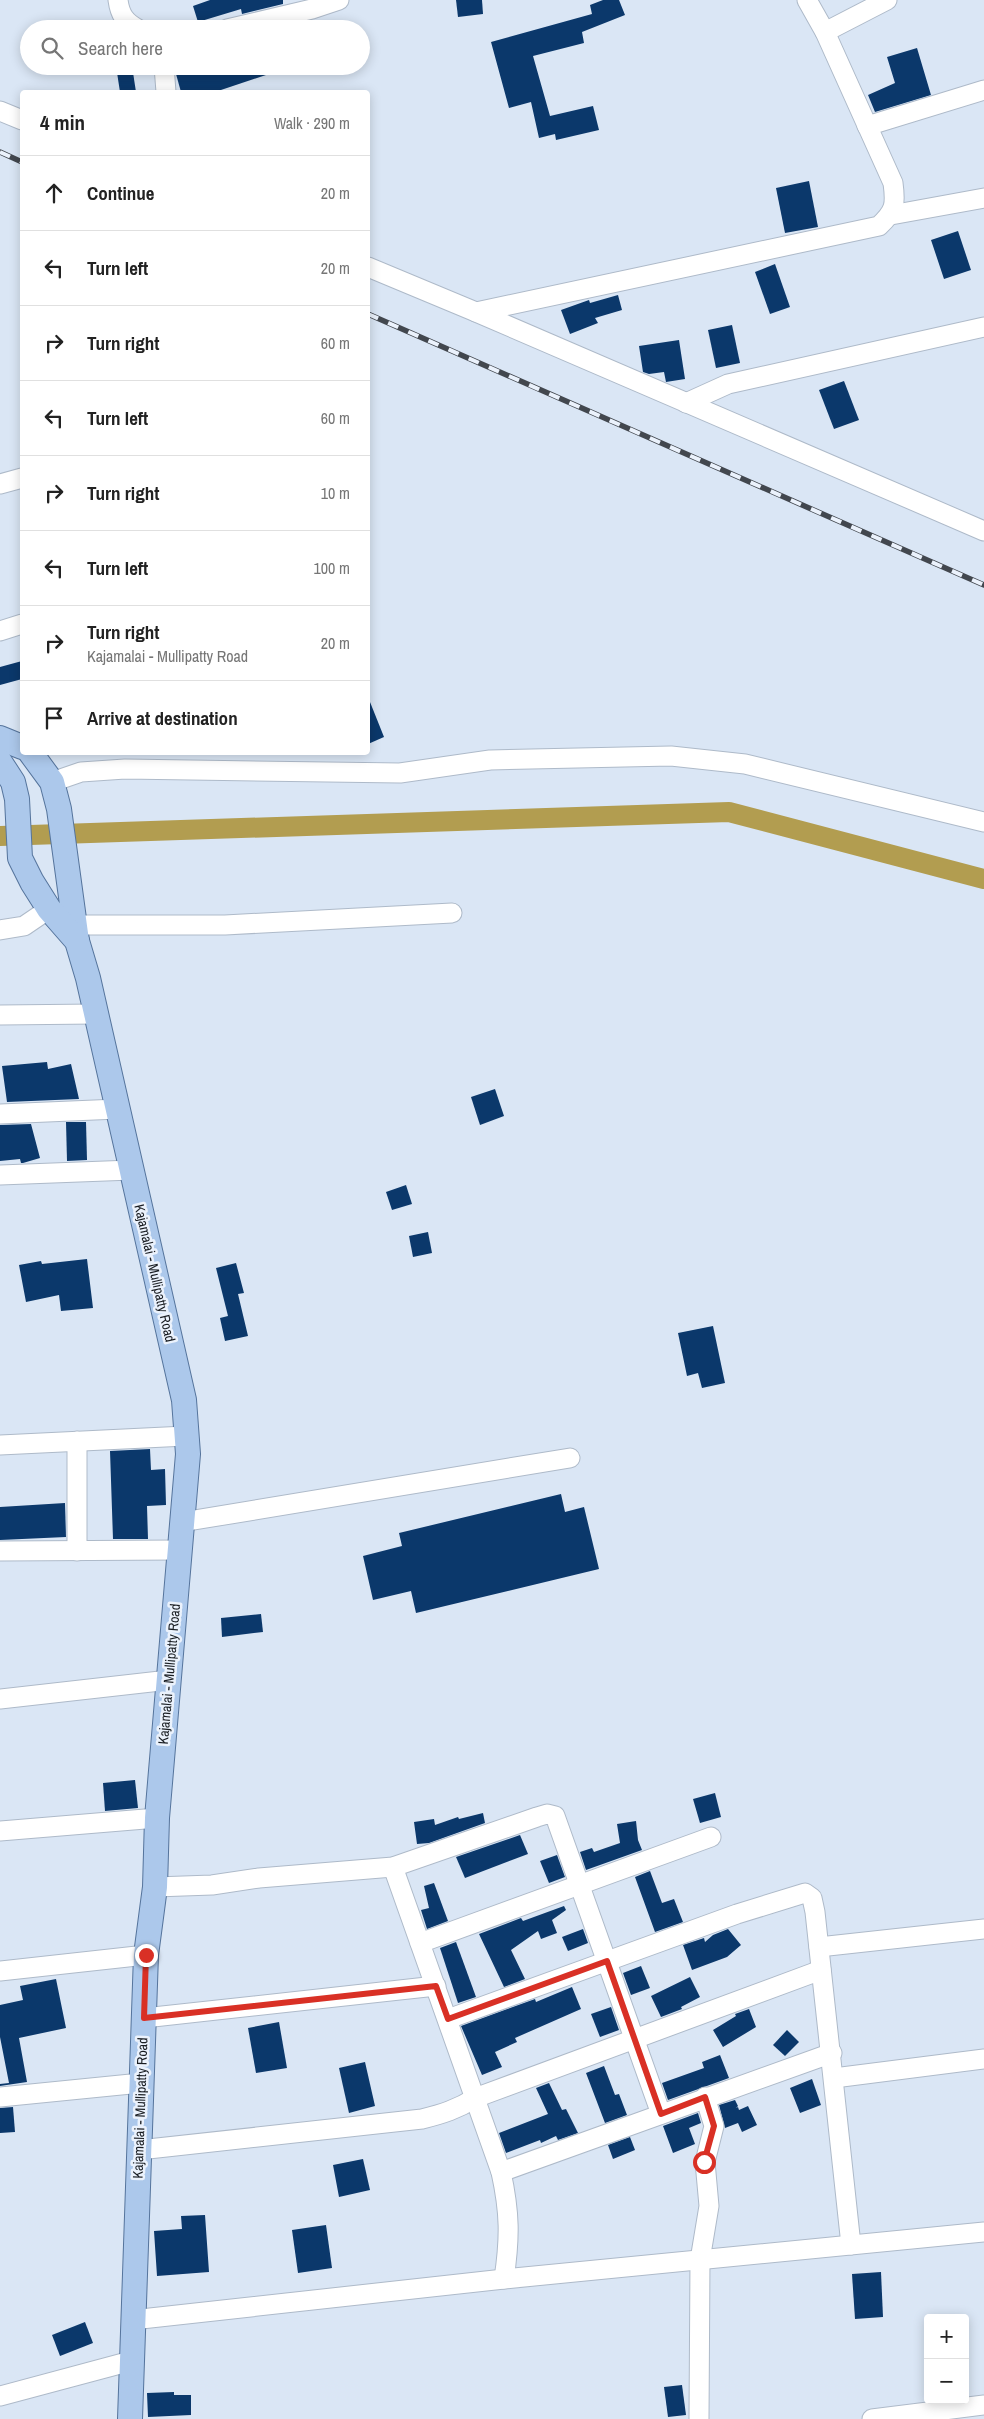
<!DOCTYPE html>
<html lang="en">
<head>
<meta charset="utf-8">
<style>
  body { margin:0; font-family:"Archivo Narrow",sans-serif; background:#f2f2f2; color:#222 }
  .controls { position:absolute; right:15px; bottom:15px; display:grid; overflow:hidden; border-radius:5px; box-shadow:0 2px 12px #0003 }
  .controls button { width:45px; height:45px; display:grid; place-items:center; padding:0; border:0; border-bottom:1px solid #e0e0e0; background:#fff; color:#222; font:25px sans-serif }
  .stop { position:absolute; width:15px; height:15px; margin:-11px; border:4px solid #d93025; border-radius:50%; background:#fff }
  .stop.end { background:#d93025; border-color:#fff; box-shadow:0 1px 5px #0008 }
  .list { margin:0; padding:0; list-style:none }
  h2 { display:flex; justify-content:space-between; align-items:center; height:65px; margin:0; padding:0 20px; font-size:21px }
  h2 small { font-size:16px; font-weight:400; color:#767676 }
  .list li { display:grid; grid-template-columns:32px 1fr auto; gap:15px; align-items:center; box-sizing:border-box; height:75px; padding:0 20px; border-top:1px solid #e0e0e0 }
  .list b { display:block; font-size:19px; white-space:nowrap }
  .list p { margin:0; font-size:16px; white-space:nowrap; color:#767676 }
  .list em { font-size:16px; font-style:normal; color:#767676 }
  .icon { flex:none; width:28px; height:28px; fill:none; stroke:currentColor; stroke-width:2; stroke-linecap:round; stroke-linejoin:round }
  .map { position:relative; flex:none; width:984px; height:2419px; overflow:hidden }
  .search { position:absolute; background:#fff; box-shadow:0 2px 12px #0003; left:20px; top:20px; width:350px; height:55px; display:flex; align-items:center; gap:12px; box-sizing:border-box; padding:0 18px; border-radius:28px; color:#767676; font-size:19px }
  .panel { position:absolute; background:#fff; box-shadow:0 2px 12px #0003; left:20px; top:90px; width:350px; height:665px; border-radius:5px }
  .map>svg:first-child { display:block }
  .lines { fill:none; stroke-linecap:round; stroke-linejoin:round }
  .canal { stroke:#b29d50; stroke-width:20 }
  .building { fill:#0b386b }
  .minor-casing { stroke:#aebac9; stroke-width:21 }
  .major-casing { stroke:#55749c; stroke-width:26 }
  .minor { stroke:#fff; stroke-width:19 }
  .major { stroke:#acc8eb; stroke-width:24 }
  .rail-casing { stroke:#42474e; stroke-width:5.5 }
  .rail { stroke:#ebf2fc; stroke-width:4; stroke-dasharray:11; stroke-linecap:butt }
  .route { stroke:#d93025; stroke-width:6 }
  .labels { text-anchor:middle; dominant-baseline:central; stroke-width:5; stroke-linejoin:round; paint-order:stroke }
  .street-label { font-size:14px; fill:#191d22; stroke:#ebf2fc }
</style>
</head>
<body>
<div class="map">
<svg width="984" height="2419" viewBox="0 0 984 2419">
  <rect width="100%" height="100%" fill="#dae6f5"/>
  <g class="lines">
    <!-- canal -->
    <polyline class="canal" points="0,836 729,812 984,879"/>
  </g>
  <!-- building -->
  <g class="building">
    <polygon points="210,0 283,0 283,4 242,14 241,9 198,22 193,6"/>
    <polygon points="456,0 482,0 483,14 458,17"/>
    <polygon points="603,0 619,0 625,15 582,32 584,43 533,56 550,116 593,106 599,130 556,140 555,134 539,138 531,102 509,108 491,42 592,14 590,5"/>
    <polygon points="917,48 931,95 875,112 868,95 895,83 887,57"/>
    <polygon points="116,66 132,66 136,92 120,92"/>
    <polygon points="202,66 283,66 284,69 215,92 181,92 176,74"/>
    <polygon points="809,181 818,227 785,233 776,188"/>
    <polygon points="958,231 971,270 944,279 931,240"/>
    <polygon points="775,264 790,307 770,314 755,272"/>
    <polygon points="618,295 622,310 595,318 598,323 570,334 561,310 589,300 590,303"/>
    <polygon points="732,325 740,363 716,368 708,330"/>
    <polygon points="679,340 685,379 666,382 664,372 649,374 643,372 639,346"/>
    <polygon points="844,381 859,420 834,429 819,390"/>
    <polygon points="22,661 22,679 0,685 0,667"/>
    <polygon points="368,697 384,737 368,744"/>
    <polygon points="47,1062 48,1069 71,1064 79,1099 7,1102 2,1066"/>
    <polygon points="495,1089 504,1116 480,1125 471,1097"/>
    <polygon points="66,1122 86,1122 87,1160 67,1161"/>
    <polygon points="31,1124 40,1158 23,1163 21,1163 20,1159 0,1161 0,1125"/>
    <polygon points="406,1185 412,1204 392,1210 386,1192"/>
    <polygon points="428,1232 432,1253 413,1257 409,1236"/>
    <polygon points="87,1259 93,1308 61,1311 59,1295 26,1302 19,1265 41,1261 42,1264"/>
    <polygon points="236,1263 244,1293 238,1294 248,1336 225,1341 220,1318 228,1316 216,1268"/>
    <polygon points="713,1326 725,1383 702,1388 698,1373 687,1376 678,1333"/>
    <polygon points="150,1449 151,1470 165,1469 166,1505 147,1506 148,1539 113,1539 110,1451"/>
    <polygon points="561,1494 565,1512 584,1507 599,1569 416,1613 411,1591 373,1600 363,1556 402,1546 399,1533"/>
    <polygon points="65,1503 66,1537 0,1540 0,1507"/>
    <polygon points="261,1614 263,1632 222,1637 221,1618"/>
    <polygon points="135,1780 138,1808 105,1811 103,1783"/>
    <polygon points="715,1793 721,1817 700,1823 693,1799"/>
    <polygon points="483,1813 485,1823 429,1843 417,1844 414,1822 434,1819 435,1825 458,1817 459,1819"/>
    <polygon points="636,1821 638,1840 642,1850 586,1870 580,1852 592,1848 594,1852 620,1843 617,1824"/>
    <polygon points="520,1835 528,1854 465,1878 456,1857"/>
    <polygon points="557,1855 565,1877 549,1883 540,1861"/>
    <polygon points="650,1871 662,1903 674,1899 683,1922 655,1932 635,1877"/>
    <polygon points="434,1883 448,1921 427,1929 421,1910 429,1908 424,1886"/>
    <polygon points="564,1906 566,1910 552,1920 557,1933 541,1939 538,1931 511,1950 525,1979 504,1987 479,1934 521,1918 523,1921"/>
    <polygon points="583,1929 588,1943 568,1951 562,1937"/>
    <polygon points="728,1929 741,1945 727,1957 692,1970 683,1945 704,1938 705,1942 713,1935"/>
    <polygon points="456,1942 476,1997 458,2003 440,1948"/>
    <polygon points="641,1966 650,1988 631,1995 623,1973"/>
    <polygon points="690,1977 700,1997 681,2007 682,2009 661,2017 651,1996"/>
    <polygon points="56,1979 66,2028 19,2038 27,2082 0,2086 0,2084 9,2083 0,2037 0,2005 23,2000 20,1986"/>
    <polygon points="572,1987 581,2009 515,2038 517,2042 495,2052 502,2067 482,2075 461,2026 535,1999 536,2002"/>
    <polygon points="611,2007 619,2030 600,2037 591,2014"/>
    <polygon points="749,2009 756,2027 723,2047 713,2030 736,2016 735,2014"/>
    <polygon points="279,2022 287,2068 256,2073 248,2028"/>
    <polygon points="787,2030 799,2042 785,2056 773,2045"/>
    <polygon points="720,2055 729,2078 668,2100 662,2083 704,2068 702,2062"/>
    <polygon points="365,2062 375,2106 349,2113 339,2068"/>
    <polygon points="604,2066 615,2095 619,2094 627,2115 605,2123 586,2073"/>
    <polygon points="812,2079 821,2105 800,2113 790,2088"/>
    <polygon points="549,2083 562,2110 566,2109 578,2133 558,2140 556,2136 541,2143 540,2140 506,2153 499,2133 548,2114 536,2088"/>
    <polygon points="735,2100 738,2106 736,2108 738,2107 739,2110 748,2106 757,2125 742,2132 738,2123 725,2128 719,2105"/>
    <polygon points="13,2107 15,2132 0,2133 0,2108"/>
    <polygon points="698,2113 701,2123 689,2128 695,2144 673,2153 663,2126"/>
    <polygon points="630,2137 635,2150 613,2159 608,2145"/>
    <polygon points="363,2159 370,2190 339,2197 333,2165"/>
    <polygon points="205,2215 209,2272 157,2276 154,2231 182,2229 181,2216"/>
    <polygon points="326,2225 332,2268 298,2273 292,2230"/>
    <polygon points="881,2272 883,2317 855,2319 852,2274"/>
    <polygon points="85,2322 93,2343 60,2356 52,2335"/>
    <polygon points="682,2385 686,2415 668,2417 664,2387"/>
    <polygon points="174,2392 174,2395 191,2395 191,2415 148,2417 147,2393"/>
  </g>
  <g class="lines">
    <!-- minor casing -->
    <g class="minor-casing">
      <g id="minor">
        <path d="M118 0C120 15 125 22 138 29"/>
        <polyline points="227,29 312,9 339,0"/>
        <polyline points="825,32 887,0"/>
        <polyline points="164,66 166,92"/>
        <polyline points="0,111 22,120"/>
        <polyline points="867,126 984,90"/>
        <polyline points="891,215 984,198"/>
        <path d="M368 267 476 312 879 226C895 211 896 205 893 183L825 32 807 0"/>
        <polyline points="476,312 984,531"/>
        <polyline points="686,403 728,384 984,327"/>
        <polyline points="0,484 22,478"/>
        <polyline points="0,631 22,624"/>
        <polyline points="52,782 81,772 125,769 400,773 490,760 671,756 745,764 984,822"/>
        <polyline points="75,925 225,925 452,913"/>
        <polyline points="0,930 24,926 49,909"/>
        <polyline points="0,1015 96,1014"/>
        <polyline points="0,1114 118,1109"/>
        <polyline points="0,1175 132,1170"/>
        <polyline points="0,1445 186,1436"/>
        <polyline points="182,1522 570,1458"/>
        <polyline points="0,1551 180,1550"/>
        <polyline points="77,1551 77,1441"/>
        <polyline points="0,1699 169,1680"/>
        <polyline points="0,1831 157,1818"/>
        <path d="M393 1867 501 2172C510 2213 510 2238 504 2279"/>
        <polyline points="155,1887 212,1885 259,1878 393,1867 537,1817 547,1814 555,1816 661,2114"/>
        <polyline points="420,1943 711,1837"/>
        <polyline points="819,1947 984,1929"/>
        <polyline points="0,1971 146,1955"/>
        <polyline points="144,2018 436,1986"/>
        <polyline points="448,2019 737,1914 805,1893 812,1898 815,1912 851,2245"/>
        <polyline points="834,2078 984,2059"/>
        <polyline points="0,2097 141,2083"/>
        <path d="M139 2150 422 2119C442 2114 458 2109 475 2098L821 1970"/>
        <polyline points="501,2172 832,2053"/>
        <polyline points="132,2320 504,2279 984,2232"/>
        <polyline points="0,2396 131,2361"/>
        <polyline points="699,2419 700,2260 709,2206 705,2162 714,2126 705,2097"/>
        <polyline points="872,2419 984,2405"/>
      </g>
    </g>
    <!-- major casing -->
    <g class="major-casing">
      <g id="major">
        <polyline points="0,738 22,747"/>
        <polyline points="30,752 52,782 59,809 77,941"/>
        <polyline points="0,762 13,782 17,799 20,858 32,882 49,909 77,941 88,978 184,1400 188,1454 157,1818 155,1887 146,1955 130,2419"/>
      </g>
    </g>
    <!-- minor -->
    <use href="#minor" class="minor"/>
    <!-- major -->
    <use href="#major" class="major"/>
    <!-- rail casing -->
    <g class="rail-casing">
      <g id="rail">
        <polyline points="0,152 22,162"/>
        <polyline points="368,314 984,585"/>
      </g>
    </g>
    <!-- rail -->
    <use href="#rail" class="rail"/>
  </g>
  <g class="lines">
    <!-- route -->
    <polyline class="route" points="146,1955 144,2018 436,1986 448,2019 607,1961 661,2114 705,2097 714,2126 704,2162"/>
  </g>
  <g class="labels">
    <!-- street labels -->
    <g class="street-label">
      <text transform="translate(155 1273) rotate(77)">Kajamalai - Mullipatty Road</text>
      <text transform="translate(169 1674) rotate(-85)">Kajamalai - Mullipatty Road</text>
      <text transform="translate(140 2108) rotate(-88)">Kajamalai - Mullipatty Road</text>
    </g>
  </g>
</svg>
<div class="controls">
<button>+</button>
<button>−</button>
</div>
<div class="stop" style="left:704px;top:2162px"></div>
<div class="stop end" style="left:146px;top:1955px"></div>
<div class="search"><svg class="icon" aria-label="search" viewBox="0 0 24 24"><circle cx="10" cy="10" r="6"/><path d="M15 15l6 6"/></svg>Search here</div>
<section class="panel">
<h2>4 min<small>Walk · 290 m</small></h2>
<ul class="list">
<li><svg class="icon" aria-label="ahead" viewBox="0 0 24 24"><path d="M12 20V5M6 11l6-6 6 6"/></svg><div><b>Continue</b></div><em>20 m</em></li>
<li><svg class="icon" aria-label="left" viewBox="0 0 24 24"><path d="M17 20v-9H6M10 6l-5 5 5 5"/></svg><div><b>Turn left</b></div><em>20 m</em></li>
<li><svg class="icon" aria-label="right" viewBox="0 0 24 24"><path d="M7 20v-9h11M14 6l5 5-5 5"/></svg><div><b>Turn right</b></div><em>60 m</em></li>
<li><svg class="icon" aria-label="left" viewBox="0 0 24 24"><path d="M17 20v-9H6M10 6l-5 5 5 5"/></svg><div><b>Turn left</b></div><em>60 m</em></li>
<li><svg class="icon" aria-label="right" viewBox="0 0 24 24"><path d="M7 20v-9h11M14 6l5 5-5 5"/></svg><div><b>Turn right</b></div><em>10 m</em></li>
<li><svg class="icon" aria-label="left" viewBox="0 0 24 24"><path d="M17 20v-9H6M10 6l-5 5 5 5"/></svg><div><b>Turn left</b></div><em>100 m</em></li>
<li><svg class="icon" aria-label="right" viewBox="0 0 24 24"><path d="M7 20v-9h11M14 6l5 5-5 5"/></svg><div><b>Turn right</b><p>Kajamalai - Mullipatty Road</p></div><em>20 m</em></li>
<li><svg class="icon" aria-label="arrive" viewBox="0 0 24 24"><path d="M6 21V4h12l-3 4 3 4H6"/></svg><div><b>Arrive at destination</b></div></li>
</ul>
</section>
</div>
</body>
</html>
